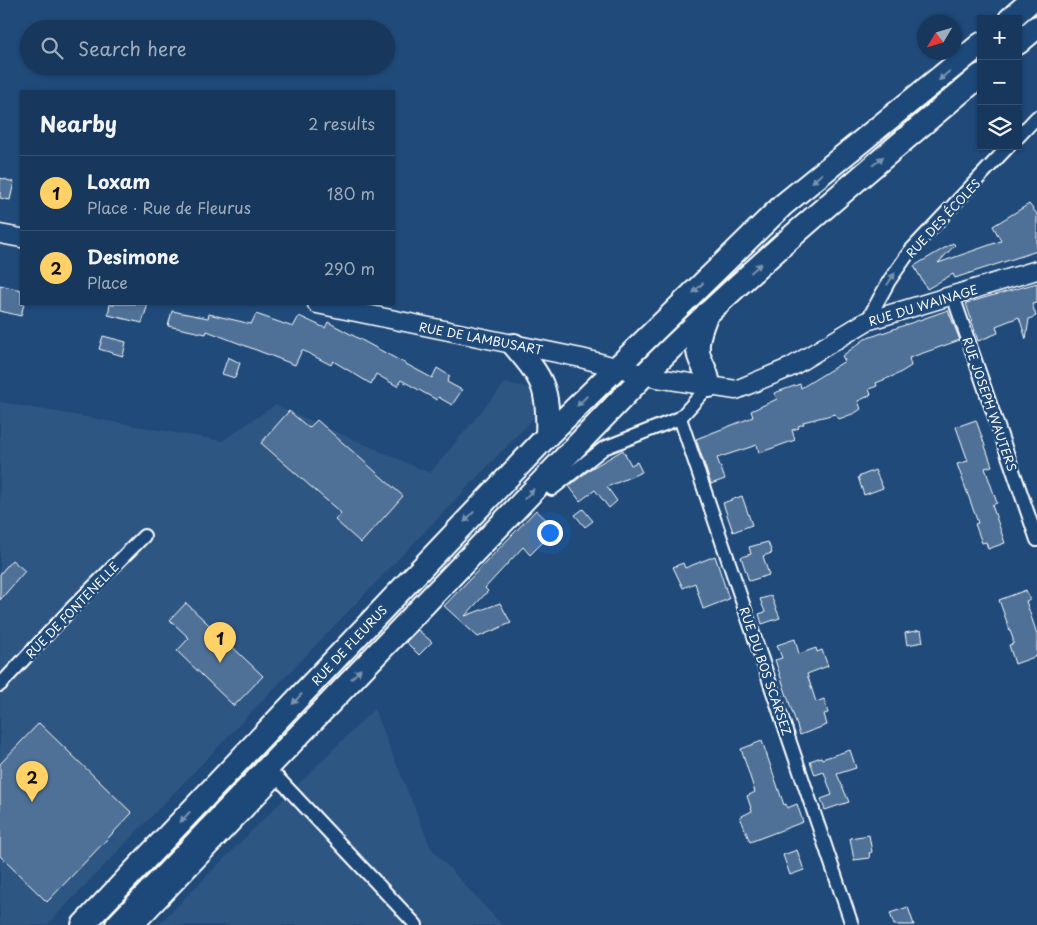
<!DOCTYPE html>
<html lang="en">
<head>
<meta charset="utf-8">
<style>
  body { margin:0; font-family:"Playpen Sans",sans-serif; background:#244365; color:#f1f3f6 }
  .controls { position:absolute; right:15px; top:15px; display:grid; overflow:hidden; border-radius:0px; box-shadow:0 1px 4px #0004 }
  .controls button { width:45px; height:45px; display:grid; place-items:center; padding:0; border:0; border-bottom:1px solid #365272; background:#17385c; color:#f1f3f6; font:25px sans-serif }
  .compass { position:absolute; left:917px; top:15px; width:45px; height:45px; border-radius:50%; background:#17385c; box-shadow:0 1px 4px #0004; rotate:232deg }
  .you { position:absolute; left:549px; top:532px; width:18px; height:18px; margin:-12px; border:4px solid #fff; border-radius:50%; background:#1a73e8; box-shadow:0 0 0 8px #1a73e833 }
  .badge { display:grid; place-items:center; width:32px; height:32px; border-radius:50%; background:#ffd166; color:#111; font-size:16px; font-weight:700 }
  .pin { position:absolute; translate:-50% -41px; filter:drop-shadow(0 1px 2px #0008) }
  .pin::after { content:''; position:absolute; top:26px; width:18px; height:15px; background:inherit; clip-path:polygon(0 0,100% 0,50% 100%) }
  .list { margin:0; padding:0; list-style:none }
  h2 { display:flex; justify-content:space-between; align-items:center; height:65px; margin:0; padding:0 20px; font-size:21px }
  h2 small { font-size:16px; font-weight:400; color:#9eacbb }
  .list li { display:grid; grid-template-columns:32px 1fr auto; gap:15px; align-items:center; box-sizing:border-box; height:75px; padding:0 20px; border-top:1px solid #365272 }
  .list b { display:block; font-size:19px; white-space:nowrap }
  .list p { margin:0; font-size:16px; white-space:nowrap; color:#9eacbb }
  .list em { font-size:16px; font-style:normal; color:#9eacbb }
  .icon { flex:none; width:28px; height:28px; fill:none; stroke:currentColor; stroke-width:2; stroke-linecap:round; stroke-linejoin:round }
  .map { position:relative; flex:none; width:1037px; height:925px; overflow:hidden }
  .search { position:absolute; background:#17385c; box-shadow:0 1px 4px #0004; left:20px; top:20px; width:375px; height:55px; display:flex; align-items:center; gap:12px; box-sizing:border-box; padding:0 18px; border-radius:28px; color:#9eacbb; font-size:19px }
  .panel { position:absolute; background:#17385c; box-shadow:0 1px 4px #0004; left:20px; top:90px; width:375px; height:215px; border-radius:0px }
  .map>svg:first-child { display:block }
  .built { fill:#2e5683 }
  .building { fill:#507197; stroke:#fff }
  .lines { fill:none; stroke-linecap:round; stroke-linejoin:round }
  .street-casing { stroke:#fff; stroke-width:16 }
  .secondary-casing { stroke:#fff; stroke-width:21 }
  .highway-casing { stroke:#fff; stroke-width:26 }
  .street { stroke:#1f4a7a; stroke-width:12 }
  .secondary { stroke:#1f4a7a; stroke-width:18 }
  .highway { stroke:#1f4a7a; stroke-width:22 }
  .oneway { fill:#7992af }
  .labels { text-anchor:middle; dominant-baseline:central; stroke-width:5; stroke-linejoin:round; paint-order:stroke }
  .street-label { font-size:12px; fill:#fff; stroke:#1f4a7a }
</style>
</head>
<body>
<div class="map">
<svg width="1037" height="925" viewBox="0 0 1037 925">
  <rect width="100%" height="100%" fill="#1f4a7a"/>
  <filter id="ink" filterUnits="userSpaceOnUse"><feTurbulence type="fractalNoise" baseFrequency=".02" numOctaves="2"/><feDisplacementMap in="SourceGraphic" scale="10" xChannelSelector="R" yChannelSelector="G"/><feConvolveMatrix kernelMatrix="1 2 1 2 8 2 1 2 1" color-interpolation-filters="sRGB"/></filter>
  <g filter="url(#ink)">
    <!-- built -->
    <g class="built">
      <polygon points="505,383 558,393 47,925 0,925 0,402 222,441 275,405 430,473"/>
      <polygon points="374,709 431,848 502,925 158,925"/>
    </g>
    <!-- building -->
    <g class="building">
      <polygon points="0,178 14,182 10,200 0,198"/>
      <polygon points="1029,204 1037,214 1037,251 955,278 953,274 927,289 914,266 953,243 955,245 938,263 1001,241 993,226"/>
      <polygon points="1037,283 1037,303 1032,304 1036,316 1029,319 1026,339 1019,317 996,326 998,333 978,341 966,303"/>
      <polygon points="0,285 21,290 21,304 24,304 21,316 0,311"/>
      <polygon points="110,304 148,304 142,323 108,315"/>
      <polygon points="948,310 960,340 909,358 911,366 898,374 876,383 877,386 869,389 871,395 858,401 861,409 855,413 839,419 835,414 803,422 804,424 798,426 799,428 792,430 795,440 759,453 757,445 717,458 725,479 711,484 696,439 753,417 751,411 777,399 774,393 800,384 801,388 845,361 842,356 865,339"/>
      <polygon points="172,311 208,318 209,314 251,324 256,314 293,327 299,316 325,328 328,322 432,378 437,368 450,376 447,382 462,390 452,405 438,397 437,400 401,380 397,386 376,374 371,384 333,361 331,365 302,350 295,365 207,331 206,334 168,326"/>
      <polygon points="103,336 126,342 123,356 99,349"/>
      <polygon points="228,357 240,363 235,378 222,374"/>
      <polygon points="289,411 309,428 317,420 403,496 361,543 335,520 341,513 261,443"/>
      <polygon points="976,420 992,466 985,468 997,503 992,505 1005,543 988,549 986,542 982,543 975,524 978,523 957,464 968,461 956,427"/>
      <polygon points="623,450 631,465 637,462 642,472 607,487 617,501 609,508 595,490 580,501 569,486 592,468"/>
      <polygon points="875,470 883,488 864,495 858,477"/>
      <polygon points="742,496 752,525 733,532 723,503"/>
      <polygon points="583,509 593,521 585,527 575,515"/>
      <polygon points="536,510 556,529 530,555 523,547 485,588 488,591 465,616 500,603 511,623 478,637 444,606"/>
      <polygon points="768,542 772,553 763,556 769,575 749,581 741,557 751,554 749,547"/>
      <polygon points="715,556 729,599 703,609 695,583 683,588 673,567 683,563 685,568"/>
      <polygon points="12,560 25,571 0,600 0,574"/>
      <polygon points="1026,590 1030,600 1026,601 1037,634 1037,656 1015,664 1009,645 1013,644 1013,639 999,600"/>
      <polygon points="771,596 780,618 762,624 759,614 765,612 760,599"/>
      <polygon points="186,603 263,676 234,706 177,651 189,638 170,620"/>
      <polygon points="418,630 432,642 419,655 406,642"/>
      <polygon points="921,630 923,642 907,645 905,633"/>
      <polygon points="795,639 799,654 816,648 817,652 822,650 828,666 807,674 816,702 824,699 828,713 824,714 827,725 800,735 775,660 782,658 777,645"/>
      <polygon points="39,723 132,813 47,902 0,856 0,764"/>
      <polygon points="762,741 784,805 786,804 787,808 797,804 803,822 750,842 740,817 752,811 747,796 755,792 741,749"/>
      <polygon points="850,750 856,768 837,774 849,802 825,810 821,799 832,795 824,772 815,775 810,761 821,757 822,759"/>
      <polygon points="869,835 872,852 869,853 870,858 854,860 850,838"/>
      <polygon points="797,850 804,870 790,875 783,855"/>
      <polygon points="908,907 914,925 894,925 890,913"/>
    </g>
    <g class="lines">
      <!-- street casing -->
      <g class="street-casing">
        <g id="street">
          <polyline points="1018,137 1037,117"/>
          <polyline points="953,296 1037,540"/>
          <polyline points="867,321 889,281 910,251 1009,146"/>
          <polyline points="680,418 852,925"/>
          <polyline points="552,489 604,448 680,418 709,386"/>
          <polyline points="0,685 70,610 144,536"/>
          <polyline points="138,925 278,778 416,925"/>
        </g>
      </g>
      <!-- secondary casing -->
      <g class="secondary-casing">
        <g id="secondary">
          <polyline points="0,234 21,238"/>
          <polyline points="317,304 581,358 657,378 736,390 791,367 867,321 1037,270"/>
        </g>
      </g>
      <!-- highway casing -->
      <g class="highway-casing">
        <g id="highway">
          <polyline points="1010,19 1032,0"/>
          <polyline points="1018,43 1037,27"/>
          <path d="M707 313C702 326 695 342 699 356 703 368 708 372 709 386"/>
          <path d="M514 345C544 380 549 389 547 436"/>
          <polyline points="83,925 547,436 783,205 981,44"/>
          <path d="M117 925 645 374C751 268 866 172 981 75"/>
        </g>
      </g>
      <!-- street -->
      <use href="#street" class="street"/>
      <!-- secondary -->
      <use href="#secondary" class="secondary"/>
      <!-- highway -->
      <use href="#highway" class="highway"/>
    </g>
    <!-- one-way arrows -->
    <defs><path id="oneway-solid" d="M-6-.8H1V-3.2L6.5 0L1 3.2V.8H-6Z" transform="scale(1.25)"/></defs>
    <g class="oneway">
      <use href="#oneway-solid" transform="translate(944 76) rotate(139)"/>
      <use href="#oneway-solid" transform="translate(878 161) rotate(-40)"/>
      <use href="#oneway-solid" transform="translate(817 178) rotate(141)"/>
      <use href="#oneway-solid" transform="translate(756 268) rotate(-42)"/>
      <use href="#oneway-solid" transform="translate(891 279) rotate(-57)"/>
      <use href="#oneway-solid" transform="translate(698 288) rotate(136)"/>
      <use href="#oneway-solid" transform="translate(582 401) rotate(135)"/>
      <use href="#oneway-solid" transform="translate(529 494) rotate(-46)"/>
      <use href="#oneway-solid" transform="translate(469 517) rotate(133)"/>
      <use href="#oneway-solid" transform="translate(356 674) rotate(-46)"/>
      <use href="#oneway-solid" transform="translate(297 699) rotate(133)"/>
      <use href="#oneway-solid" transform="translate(185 817) rotate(133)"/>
    </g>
  </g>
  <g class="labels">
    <!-- street labels -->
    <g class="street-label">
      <text transform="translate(943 218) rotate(-47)">RUE DES ÉCOLES</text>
      <text transform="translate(923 305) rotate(-17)">RUE DU WAINAGE</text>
      <text transform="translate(481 338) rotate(11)">RUE DE LAMBUSART</text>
      <text transform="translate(990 404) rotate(71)">RUE JOSEPH WAUTERS</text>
      <text transform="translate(72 610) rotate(-46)">RUE DE FONTENELLE</text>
      <text transform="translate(349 645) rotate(-47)">RUE DE FLEURUS</text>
      <text transform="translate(766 671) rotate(71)">RUE DU BOS SCARSEZ</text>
    </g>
  </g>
</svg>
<div class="controls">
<button>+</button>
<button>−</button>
<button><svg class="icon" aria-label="layers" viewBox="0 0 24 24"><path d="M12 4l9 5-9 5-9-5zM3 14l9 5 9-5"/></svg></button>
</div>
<svg class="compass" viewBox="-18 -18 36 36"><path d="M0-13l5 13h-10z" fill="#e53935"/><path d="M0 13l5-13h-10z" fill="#9eacbb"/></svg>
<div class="you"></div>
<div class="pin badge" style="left:220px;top:663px">1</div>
<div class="pin badge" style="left:32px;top:802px">2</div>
<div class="search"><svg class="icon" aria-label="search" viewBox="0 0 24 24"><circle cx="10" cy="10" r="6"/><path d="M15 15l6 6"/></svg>Search here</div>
<section class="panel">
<h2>Nearby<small>2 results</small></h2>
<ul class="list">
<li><span class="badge">1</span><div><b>Loxam</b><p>Place · Rue de Fleurus</p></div><em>180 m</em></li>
<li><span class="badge">2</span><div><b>Desimone</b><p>Place</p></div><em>290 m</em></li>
</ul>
</section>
</div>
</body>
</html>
